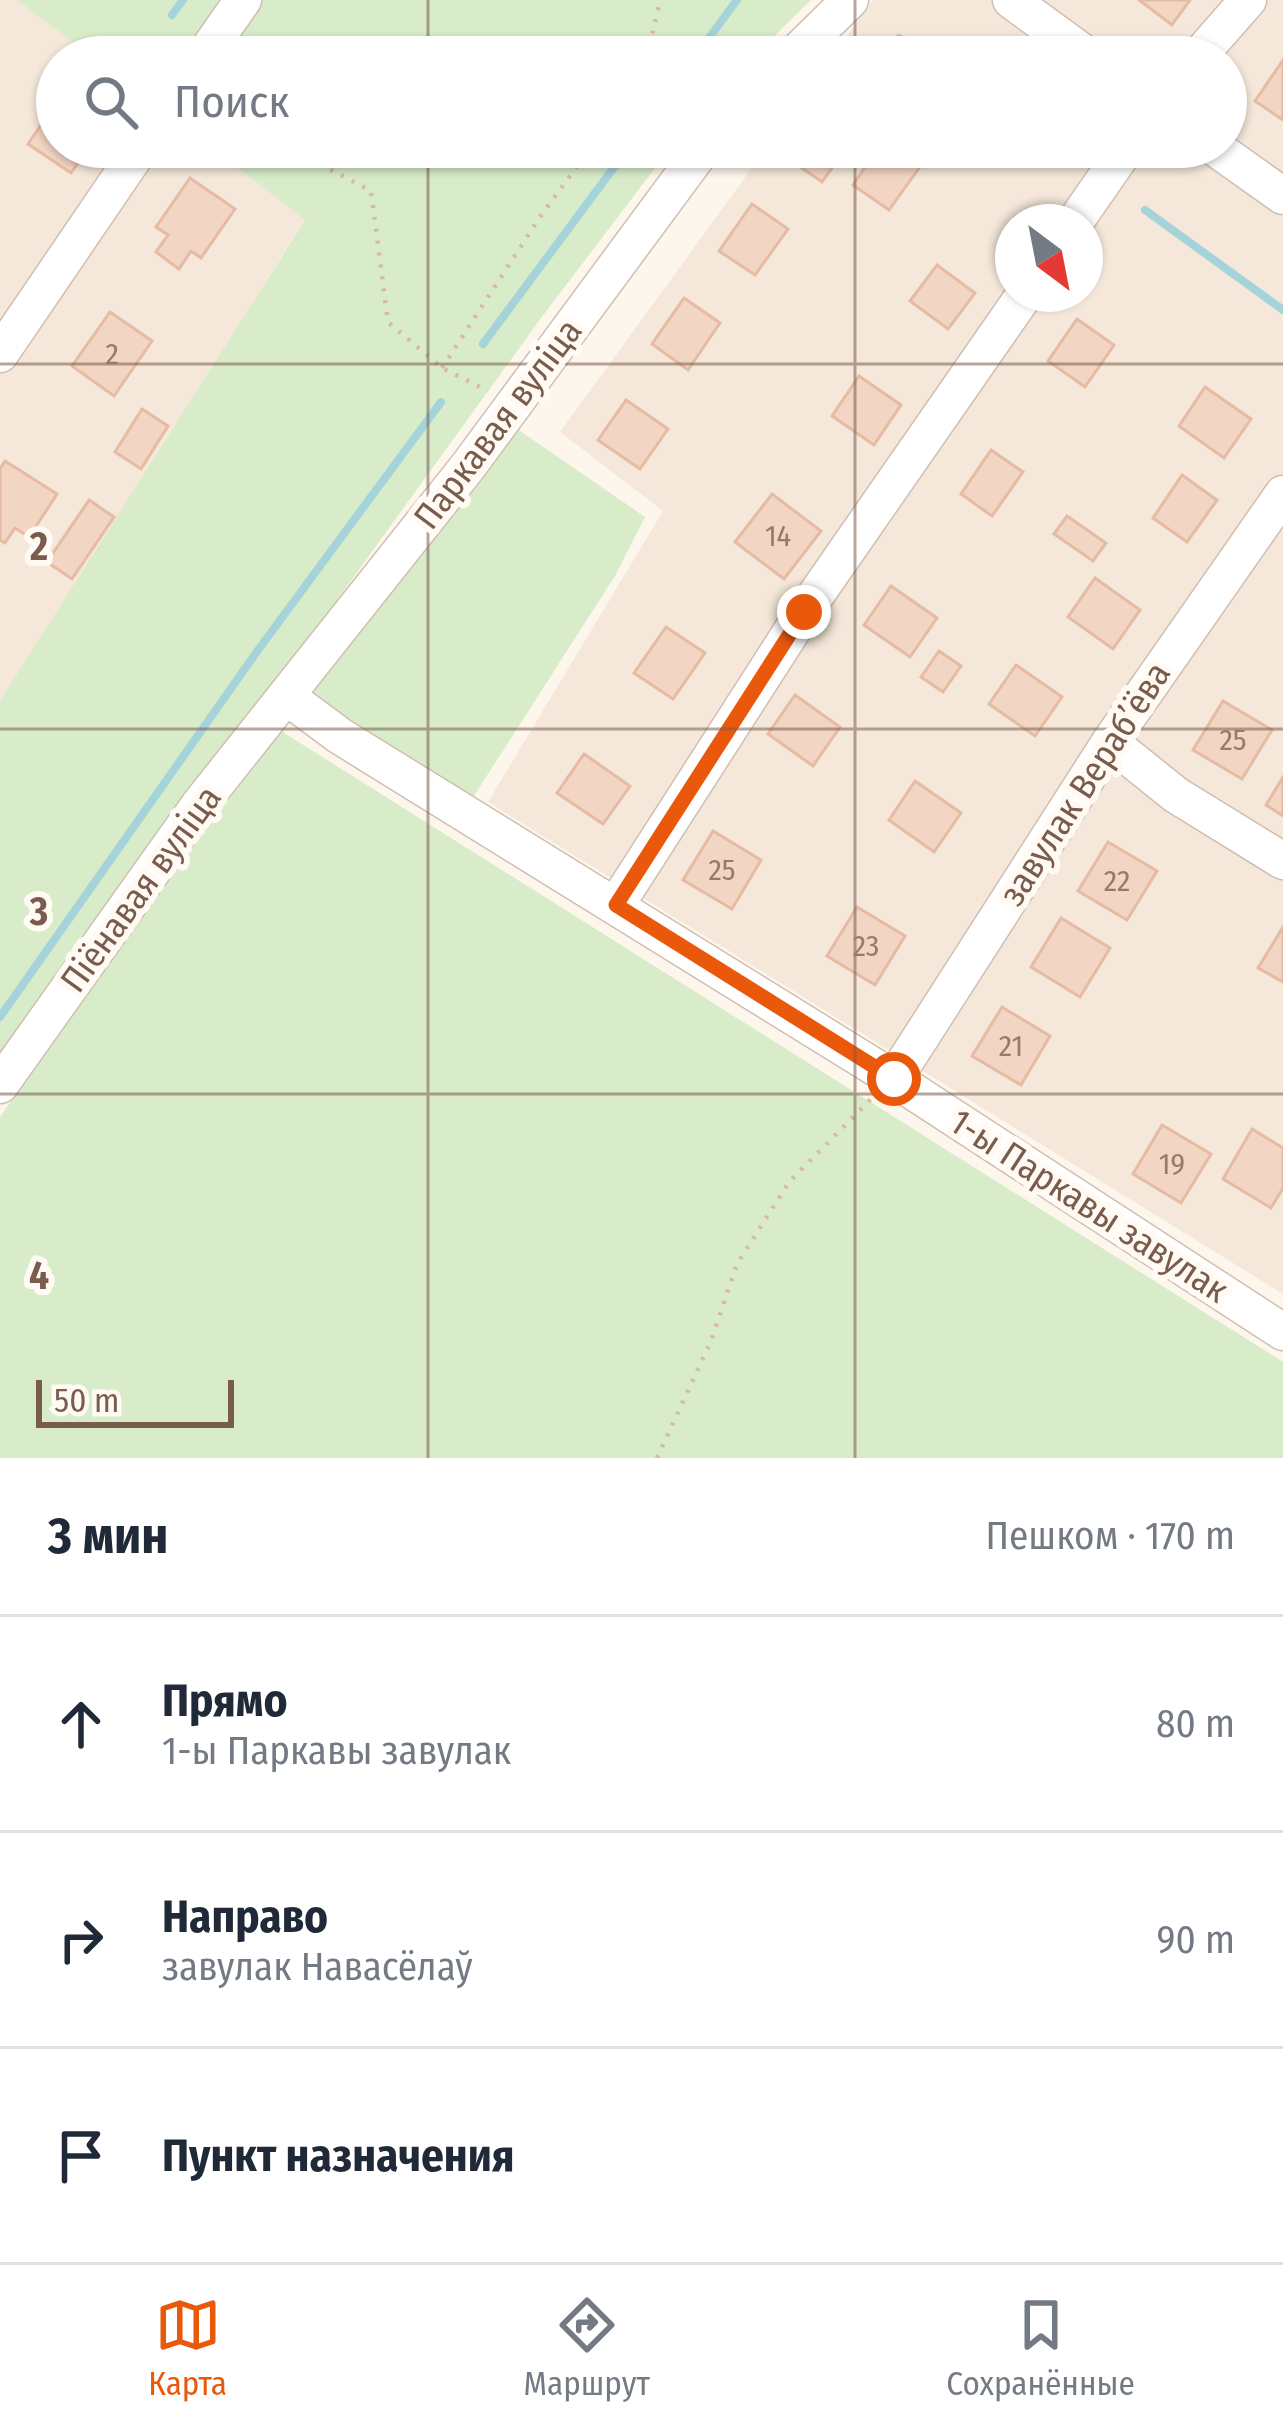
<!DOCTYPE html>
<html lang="ru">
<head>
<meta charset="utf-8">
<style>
  body { margin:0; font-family:"Fira Sans Condensed",sans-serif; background:#f6f6f7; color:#1f2937 }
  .compass { position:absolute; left:995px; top:204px; width:108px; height:108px; border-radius:50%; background:#fff; box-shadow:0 3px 9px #0004; rotate:148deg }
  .scale { position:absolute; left:36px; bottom:30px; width:198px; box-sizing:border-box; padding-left:12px; border:6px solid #7a5c4d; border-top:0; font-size:33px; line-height:42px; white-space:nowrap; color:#7a5c4d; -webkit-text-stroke:9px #fffaf3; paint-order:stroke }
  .stop { position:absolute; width:36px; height:36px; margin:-27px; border:9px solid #ea580c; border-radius:50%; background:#fff }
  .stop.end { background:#ea580c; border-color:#fff; box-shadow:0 3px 12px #0008 }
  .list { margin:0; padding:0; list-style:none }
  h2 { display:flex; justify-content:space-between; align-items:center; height:156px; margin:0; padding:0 48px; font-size:51px }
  h2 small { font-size:39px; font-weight:400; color:#747a83 }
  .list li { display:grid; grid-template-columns:78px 1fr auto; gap:36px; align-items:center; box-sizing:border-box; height:216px; padding:0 48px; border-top:3px solid #e0e1e3 }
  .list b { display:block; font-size:45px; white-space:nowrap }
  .list p { margin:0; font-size:39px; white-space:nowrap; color:#747a83 }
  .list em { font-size:39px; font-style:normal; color:#747a83 }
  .icon { flex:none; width:66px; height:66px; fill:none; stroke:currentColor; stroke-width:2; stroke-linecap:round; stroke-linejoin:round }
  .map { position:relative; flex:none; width:1283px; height:1458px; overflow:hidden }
  .search { position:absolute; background:#fff; box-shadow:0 3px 9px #0004; left:36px; right:36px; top:36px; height:132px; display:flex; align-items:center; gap:30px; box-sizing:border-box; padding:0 42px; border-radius:66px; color:#747a83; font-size:45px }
  .sheet { height:804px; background:#fff }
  nav { display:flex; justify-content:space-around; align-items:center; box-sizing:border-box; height:168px; border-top:3px solid #e0e1e3; background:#fff; font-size:33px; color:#747a83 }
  nav a { display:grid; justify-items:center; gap:6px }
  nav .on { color:#ea580c }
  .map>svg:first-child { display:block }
  .residential { fill:#f5e8da; fill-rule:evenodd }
  .green { fill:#d8ecc9 }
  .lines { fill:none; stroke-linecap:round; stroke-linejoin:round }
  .stream { stroke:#a5d3da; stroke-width:8 }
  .building { fill:#f3d5c3; stroke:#e6bba3; stroke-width:3 }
  .minor-casing { stroke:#d1beb0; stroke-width:39 }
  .path { stroke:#d9b8a5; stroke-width:4.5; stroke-dasharray:3 9; stroke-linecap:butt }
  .minor { stroke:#fff; stroke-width:36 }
  .route { stroke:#ea580c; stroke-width:15 }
  .grid { fill:none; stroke:#7a5c4d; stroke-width:3; stroke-opacity:0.55 }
  .labels { text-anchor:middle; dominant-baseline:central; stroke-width:12; stroke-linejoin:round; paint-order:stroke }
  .number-label { font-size:30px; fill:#987a6a }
  .street-label { font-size:36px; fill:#7a5c4d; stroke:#fffaf3 }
  .grid-label { font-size:39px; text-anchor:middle; font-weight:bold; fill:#7a5c4d; stroke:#fffaf3; stroke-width:12; stroke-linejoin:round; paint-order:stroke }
</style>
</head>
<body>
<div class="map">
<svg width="1283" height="1458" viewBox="0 0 1283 1458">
  <rect width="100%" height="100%" fill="#fdf6ec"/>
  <!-- residential -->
  <g class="residential">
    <polygon points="0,0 17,0 92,57 57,57 57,147 211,147 305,219 0,705"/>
    <path d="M873 0H1283V1294L488 802 663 511 560 432 767 147H1226V57H832ZM1013 222H1085V294H1013Z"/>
  </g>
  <!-- green -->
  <g class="green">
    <polygon points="17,0 811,0 753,57 92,57"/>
    <polygon points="211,147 671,147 541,318 0,1066 0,701 305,220"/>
    <polygon points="513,426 645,517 615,576 470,802 307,696"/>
    <polygon points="278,729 1283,1362 1283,1458 0,1458 0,1117"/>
  </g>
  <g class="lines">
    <!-- stream -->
    <g class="stream">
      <polyline points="172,15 183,0"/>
      <polyline points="899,38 925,57"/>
      <polyline points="695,57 737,0"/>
      <polyline points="1053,147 1073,162"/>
      <polyline points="1145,210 1283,310"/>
      <polyline points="483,344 629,147"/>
      <polyline points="0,1017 258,650 441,402"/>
    </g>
  </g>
  <!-- building -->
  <g class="building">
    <polygon points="1139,0 1190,0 1172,25"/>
    <polygon points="1283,60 1283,120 1255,101"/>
    <polygon points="57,102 57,147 89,147 71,173 28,144"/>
    <polygon points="793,147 847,147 822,182 786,157"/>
    <polygon points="879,147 897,147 922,164 889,210 853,185"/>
    <polygon points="190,178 235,209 201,258 191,251 179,269 156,252 168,235 156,227"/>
    <polygon points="752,204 788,229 755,275 719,251"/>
    <polygon points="937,265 975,293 948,329 910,301"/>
    <polygon points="684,298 720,323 688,370 652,344"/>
    <polygon points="110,312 152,341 114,396 72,366"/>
    <polygon points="1077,319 1114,345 1085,387 1048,361"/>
    <polygon points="859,376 901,405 874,445 832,416"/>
    <polygon points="1205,387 1251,419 1224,458 1179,426"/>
    <polygon points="626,400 668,429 640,469 598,440"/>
    <polygon points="142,409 168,426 141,469 115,452"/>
    <polygon points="991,450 1023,472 992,516 961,494"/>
    <polygon points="5,461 57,494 29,537 15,528 5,543 0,540 0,469"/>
    <polygon points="1182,475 1217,500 1187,542 1153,518"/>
    <polygon points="772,494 821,531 784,579 735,542"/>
    <polygon points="89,500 114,517 72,579 47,562"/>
    <polygon points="1067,516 1106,543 1093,561 1054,534"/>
    <polygon points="1095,578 1140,610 1113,649 1068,617"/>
    <polygon points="891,586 937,618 910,657 864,625"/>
    <polygon points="666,627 705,653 673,699 634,673"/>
    <polygon points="939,651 961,666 943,692 921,677"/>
    <polygon points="1016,665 1062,697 1035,736 989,704"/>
    <polygon points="795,695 840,727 813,766 768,734"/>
    <polygon points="1223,701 1272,730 1242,779 1193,750"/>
    <polygon points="584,754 630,786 603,824 557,793"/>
    <polygon points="1283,777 1283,816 1266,805"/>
    <polygon points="915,781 961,813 934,852 889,820"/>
    <polygon points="713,831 761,860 732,909 683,880"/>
    <polygon points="1108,842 1157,871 1127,920 1078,891"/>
    <polygon points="857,907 905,936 875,985 827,956"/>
    <polygon points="1061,918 1110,948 1080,997 1031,967"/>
    <polygon points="1283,927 1283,982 1258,968"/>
    <polygon points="1002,1007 1050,1036 1021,1085 972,1056"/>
    <polygon points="1162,1125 1211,1154 1181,1203 1133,1174"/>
    <polygon points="1252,1129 1283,1148 1283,1188 1271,1208 1223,1179"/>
  </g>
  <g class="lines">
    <!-- minor casing -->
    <g class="minor-casing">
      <g id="minor">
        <polyline points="1011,0 1089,57"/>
        <polyline points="203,57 243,0"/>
        <polyline points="792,57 850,0"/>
        <polyline points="1198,57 1248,0"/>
        <polyline points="1214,147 1283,196"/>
        <polyline points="1075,222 1127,147"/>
        <polyline points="0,354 141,147"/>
        <polyline points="286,696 340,736 894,1079 1283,1332"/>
        <polyline points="1110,742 1176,795 1283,861"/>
        <polyline points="616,905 804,612 1025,294"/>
        <polyline points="894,1079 1110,742 1283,494"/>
        <polyline points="0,1085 200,804 469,465 704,147"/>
      </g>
    </g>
    <!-- path -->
    <g class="path">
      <polyline points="647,57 660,0"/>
      <polyline points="288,147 371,191 388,322 442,368 488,391"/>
      <polyline points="442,368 540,217 591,147"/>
      <polyline points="657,1458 711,1341 737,1264 789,1182 871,1099"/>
    </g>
    <!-- minor -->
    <use href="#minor" class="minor"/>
  </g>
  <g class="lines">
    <!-- route -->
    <polyline class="route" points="804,612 616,905 894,1079"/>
  </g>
  <!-- grid -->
  <path class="grid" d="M428 0V57M855 0V57M428 147V1458M855 147V1458M0 364H1283M0 729H1283M0 1094H1283"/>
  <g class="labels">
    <!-- number labels -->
    <g class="number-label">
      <text x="112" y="354">2</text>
      <text x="778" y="536">14</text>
      <text x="1233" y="740">25</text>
      <text x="722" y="870">25</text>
      <text x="1117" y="881">22</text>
      <text x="866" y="946">23</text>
      <text x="1011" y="1046">21</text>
      <text x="1172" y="1164">19</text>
    </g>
    <!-- street labels -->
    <g class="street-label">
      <text transform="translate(498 424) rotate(-53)">Паркавая вуліца</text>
      <text transform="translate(1085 784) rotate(-57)">завулак Верабʼёва</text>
      <text transform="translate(141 889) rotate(-54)">Піёнавая вуліца</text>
      <text transform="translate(1089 1206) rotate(33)">1-ы Паркавы завулак</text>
    </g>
  </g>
  <g class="grid-label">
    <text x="39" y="560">2</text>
    <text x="39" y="925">3</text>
    <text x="39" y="1289">4</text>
  </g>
</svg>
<svg class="compass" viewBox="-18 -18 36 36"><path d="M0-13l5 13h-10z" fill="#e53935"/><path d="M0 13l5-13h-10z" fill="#747a83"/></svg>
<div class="scale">50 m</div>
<div class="stop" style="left:894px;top:1079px"></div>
<div class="stop end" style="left:804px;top:612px"></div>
<div class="search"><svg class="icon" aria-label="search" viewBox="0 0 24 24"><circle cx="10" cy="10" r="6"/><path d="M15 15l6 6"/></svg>Поиск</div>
</div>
<section class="sheet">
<h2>3 мин<small>Пешком · 170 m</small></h2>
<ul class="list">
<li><svg class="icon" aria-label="ahead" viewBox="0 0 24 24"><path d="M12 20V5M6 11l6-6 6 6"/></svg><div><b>Прямо</b><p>1-ы Паркавы завулак</p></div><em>80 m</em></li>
<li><svg class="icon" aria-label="right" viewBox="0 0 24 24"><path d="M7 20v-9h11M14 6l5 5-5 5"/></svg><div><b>Направо</b><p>завулак Навасёлаў</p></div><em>90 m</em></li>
<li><svg class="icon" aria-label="arrive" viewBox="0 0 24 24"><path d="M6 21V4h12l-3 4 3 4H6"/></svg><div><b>Пункт назначения</b></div></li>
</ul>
</section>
<nav>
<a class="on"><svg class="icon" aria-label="map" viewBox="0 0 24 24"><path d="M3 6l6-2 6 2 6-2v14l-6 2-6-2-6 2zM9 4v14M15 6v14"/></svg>Карта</a>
<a><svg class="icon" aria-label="directions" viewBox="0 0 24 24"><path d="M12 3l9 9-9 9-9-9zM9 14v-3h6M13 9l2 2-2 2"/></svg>Маршрут</a>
<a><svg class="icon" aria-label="saved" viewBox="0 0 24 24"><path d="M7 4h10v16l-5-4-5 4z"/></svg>Сохранённые</a>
</nav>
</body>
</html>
